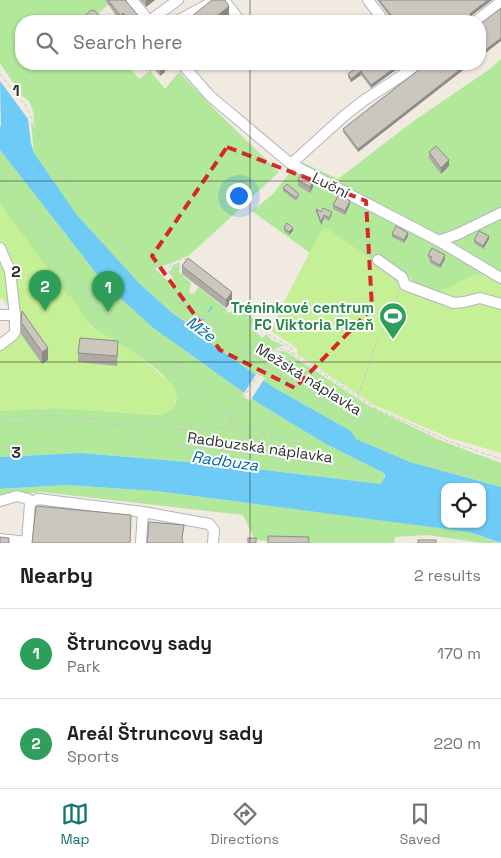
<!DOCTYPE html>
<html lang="en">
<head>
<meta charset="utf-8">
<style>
  body { margin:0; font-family:"Space Grotesk",sans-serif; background:#f6f6f6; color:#202124 }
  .controls { position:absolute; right:15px; bottom:15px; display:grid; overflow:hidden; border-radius:10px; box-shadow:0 1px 4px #0004 }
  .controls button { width:45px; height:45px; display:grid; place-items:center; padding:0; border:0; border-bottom:1px solid #e0e0e0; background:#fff; color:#202124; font:25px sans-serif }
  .you { position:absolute; left:238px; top:195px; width:18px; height:18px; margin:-12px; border:4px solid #fff; border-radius:50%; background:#1a73e8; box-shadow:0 0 0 8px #1a73e833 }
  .badge { display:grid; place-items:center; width:32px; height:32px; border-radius:50%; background:#0f766e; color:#fff; font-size:16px; font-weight:700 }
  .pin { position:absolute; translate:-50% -41px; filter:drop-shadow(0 1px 2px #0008) }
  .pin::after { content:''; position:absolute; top:26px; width:18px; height:15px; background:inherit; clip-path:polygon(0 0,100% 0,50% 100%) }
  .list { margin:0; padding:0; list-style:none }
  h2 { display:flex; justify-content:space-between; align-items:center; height:65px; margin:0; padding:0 20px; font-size:21px }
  h2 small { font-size:16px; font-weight:400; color:#757577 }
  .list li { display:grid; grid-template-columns:32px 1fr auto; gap:15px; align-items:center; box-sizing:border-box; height:90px; padding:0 20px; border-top:1px solid #e0e0e0 }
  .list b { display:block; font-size:19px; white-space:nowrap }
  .list p { margin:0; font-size:16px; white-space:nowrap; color:#757577 }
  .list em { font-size:16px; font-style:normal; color:#757577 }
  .icon { flex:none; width:28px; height:28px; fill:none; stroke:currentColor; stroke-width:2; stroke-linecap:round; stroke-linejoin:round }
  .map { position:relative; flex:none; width:501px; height:543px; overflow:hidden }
  .search { position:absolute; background:#fff; box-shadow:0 1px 4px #0004; left:15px; right:15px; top:15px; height:55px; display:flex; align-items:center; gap:12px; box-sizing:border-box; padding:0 18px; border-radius:20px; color:#757577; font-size:19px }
  .sheet { height:245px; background:#fff }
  nav { display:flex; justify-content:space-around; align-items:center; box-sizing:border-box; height:70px; border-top:1px solid #e0e0e0; background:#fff; font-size:14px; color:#757577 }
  nav a { display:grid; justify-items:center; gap:2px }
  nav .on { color:#0f766e }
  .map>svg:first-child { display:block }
  .green { fill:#b1e89a }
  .pitch { fill:#c5f095 }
  .water { fill:#6ecbf6; fill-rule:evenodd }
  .pier { fill:#f0eae0 }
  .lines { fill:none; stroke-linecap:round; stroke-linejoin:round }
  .stream { stroke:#6ecbf6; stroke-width:2 }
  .minor-casing { stroke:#b4b5c2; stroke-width:12 }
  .path { stroke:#c9c9c9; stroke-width:1; stroke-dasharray:4 2.5; stroke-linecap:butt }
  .minor { stroke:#fff; stroke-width:10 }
  .path-bridge { stroke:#c9c9c9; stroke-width:1; stroke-dasharray:4 2.5; stroke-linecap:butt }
  .wall { fill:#afaba4 }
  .shaded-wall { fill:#8e8b86 }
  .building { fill:#cbc7bf; stroke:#8e8b86 }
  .marked { fill:none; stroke:#d62828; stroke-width:4; stroke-dasharray:10 6; stroke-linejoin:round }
  .grid { fill:none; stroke:#2e2e2e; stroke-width:1; stroke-opacity:0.55 }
  .labels { text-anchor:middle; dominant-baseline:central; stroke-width:4; stroke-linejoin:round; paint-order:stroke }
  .street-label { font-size:15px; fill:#2e2e2e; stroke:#fff }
  .leisure-label { font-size:15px; font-weight:bold; fill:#27864d; stroke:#fff; text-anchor:end }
  .water-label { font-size:16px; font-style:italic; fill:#0569aa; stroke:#fff }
  .grid-label { font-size:16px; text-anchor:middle; font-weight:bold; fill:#2e2e2e; stroke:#fff; stroke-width:4; stroke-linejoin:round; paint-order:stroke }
</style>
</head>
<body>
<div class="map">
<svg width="501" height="543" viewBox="0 0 501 543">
  <rect width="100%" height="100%" fill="#f0eae0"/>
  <!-- green -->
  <g class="green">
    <path d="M0 0H106L108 5 99 13 104 21H21V64H138L131 69 139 79 150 71 165 89 179 72 214 109 279 172 218 229 188 256 158 268H154L178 290 170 272 173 265 180 262 179 267 181 268 178 271 191 283 189 293 194 294 198 287 226 309 228 313C238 310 250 310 254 321L251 329 263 338 266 334 272 340 283 345 284 346C277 346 273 350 269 356L273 358 279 351H285L369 406 442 441 501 463V487L410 462 356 439 351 431 273 387 213 345 205 336 171 312 139 283 77 215 34 153 31 121 35 128 33 111 29 101 22 96 0 63Z"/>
    <polygon points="501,59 501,283 484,272 471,276 440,293 414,284 412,279 377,258 375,261 321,231 310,253 252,211 273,194 299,161 338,179 415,120 490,69"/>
    <path d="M0 150 103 282 152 327 260 404 324 443 384 473V482L381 484 223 465 80 453 0 457V411L55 408 160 415C166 413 171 410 175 404 189 378 109 340 93 327 84 320 77 306 70 296L68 297 0 204Z"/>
    <polygon points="65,485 156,491 380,520 469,532 499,543 483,543 427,535 395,537 394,543 286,543 255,540 243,515 42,492 0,497 0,489"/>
  </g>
  <!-- pitch -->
  <g class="pitch">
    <polygon points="0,204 68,297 70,296 92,327 127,348 152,367 173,385 177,397 171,410 160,415 55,408 0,411 0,340 9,333 9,330 8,307 2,298 0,299"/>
    <polygon points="326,228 375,261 377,258 412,279 414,284 440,292 471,276 484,272 501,283 501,453 447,437 374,405 297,354 297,348 272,332 275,319 321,231"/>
  </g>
  <!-- water -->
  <path class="water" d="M0 81 28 119 31 143 34 153 77 215 139 283 171 312 205 336 213 345 273 387 351 431 356 439 410 462 501 487V543L469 532 156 491 65 485 0 489V457L80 453 223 465 381 484 385 477 384 473 324 443 260 404 152 327 103 282 0 150V126L1 127ZM445 487H482V524H445Z"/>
  <!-- pier -->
  <polygon class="pier" points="257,373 265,378 250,401 242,396"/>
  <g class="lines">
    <!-- stream -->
    <g class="stream">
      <polyline points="209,311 212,307"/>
      <polyline points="201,321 203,319"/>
    </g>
    <!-- minor casing -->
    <g class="minor-casing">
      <g id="minor">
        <polyline points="132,0 149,21"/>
        <polyline points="224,0 237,17 238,21"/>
        <polyline points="368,0 384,21"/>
        <polyline points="149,21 178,0"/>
        <polyline points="177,21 216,0"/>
        <polyline points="476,21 501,2"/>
        <polyline points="182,64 210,96 291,164 439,241 501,278"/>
        <polyline points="291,164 344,116 363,101 418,65 417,64"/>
        <polyline points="439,241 458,234 501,213"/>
        <polyline points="0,248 10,271 15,315 15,332 13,335 0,345"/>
        <polyline points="378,260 402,277 405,285 454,303 464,302 480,298 501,304"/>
        <polyline points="0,315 15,315"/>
        <polyline points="0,501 17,496 28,499 30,503 27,543"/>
        <polyline points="30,503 38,499 143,512 141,543"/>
        <polyline points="143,512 209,524 214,530 213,543"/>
        <polyline points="0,539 27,542"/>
      </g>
    </g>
    <!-- path -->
    <g class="path">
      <polyline points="0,74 26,106 44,146 51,156 105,227 164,292 172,299 203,316 281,376 387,439 455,471 484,477"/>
      <path d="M0 175 76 275 128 327 220 402C224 407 230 414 231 420 234 432 218 435 213 422L216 415 224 413 229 415"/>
      <polyline points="0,188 71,280 105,315 221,413 228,417 230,422 226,428 222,428 49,415 0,418"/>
      <polyline points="27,223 41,213"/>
      <polyline points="90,298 102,285"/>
      <path d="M184 304C174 287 153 254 192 260"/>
      <polyline points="252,313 268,334 292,348 292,354"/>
      <polyline points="271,357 278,349 286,349 375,408 448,441 501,459"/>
      <polyline points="168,381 183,357"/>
      <polyline points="358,396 376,344 387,324 399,290"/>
      <polyline points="202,413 214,418"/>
      <polyline points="230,414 235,409"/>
      <path d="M138 421 137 442C219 448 299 459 379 477"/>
      <path d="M160 421C180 413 186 397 177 378"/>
      <polyline points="232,421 248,427 253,424 259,424 263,430 262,436 258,440 250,438 247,432 248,427"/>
      <path d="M0 424C65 418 130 427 195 430L203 427"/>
      <polyline points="260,425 266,415"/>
      <polyline points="229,428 246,432"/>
      <circle cx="267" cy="435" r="4"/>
      <polyline points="277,437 273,440 271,437 274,434 277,437 303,446"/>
      <polyline points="0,447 50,444 137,442"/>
      <polyline points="291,459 297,433"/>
      <polyline points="428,459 448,454 456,448 460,446"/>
      <polyline points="253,466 255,440"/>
    </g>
    <!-- minor -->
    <use href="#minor" class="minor"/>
    <!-- path-bridge -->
    <polyline class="path-bridge" points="235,409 271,357"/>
  </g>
  <!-- wall -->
  <g class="wall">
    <polygon points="105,0 125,0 143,21 126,21 123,18 121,20 115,14"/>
    <polygon points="140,0 155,0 146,7"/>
    <polygon points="377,0 492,0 471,16 470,20 470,21 393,21"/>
    <polygon points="86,15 100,21 88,21 86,20"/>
    <polygon points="144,64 165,64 165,72 160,76 154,68 150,71"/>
    <polygon points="361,64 404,64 371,88 361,75 351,82 348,77 348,74"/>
    <polygon points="426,64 358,152 343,132 343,129"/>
    <polygon points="429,152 449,166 441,174 429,158"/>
    <polygon points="298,180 313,187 310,193 298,186"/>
    <polygon points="283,188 299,197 296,201 283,191"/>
    <polygon points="350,204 345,215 333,209 333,205"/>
    <polygon points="316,209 332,215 329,221 324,218 321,225 316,212"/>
    <polygon points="284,228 293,231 289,235 284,231"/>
    <polygon points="392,234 408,236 404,243 392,237"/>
    <polygon points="489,239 483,249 474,243 474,240"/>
    <polygon points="428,255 445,259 440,268 430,263 430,259 428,258"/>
    <polygon points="182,266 232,300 226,308 182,274"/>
    <polygon points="21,322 48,360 42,364 21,334"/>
    <polygon points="118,350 117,366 78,362 78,353"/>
  </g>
  <!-- shaded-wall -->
  <g class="shaded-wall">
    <polygon points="146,0 155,0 146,7"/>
    <polygon points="488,0 492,0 471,16 469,21 469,18 471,13"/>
    <polygon points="229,6 229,18 225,21 211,21"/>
    <polygon points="123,13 123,18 121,20 121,16"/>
    <polygon points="100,17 100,21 95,21"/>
    <polygon points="501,38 501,41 480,57 480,54"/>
    <polygon points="150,64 154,64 154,68 150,71"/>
    <polygon points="162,64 165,64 165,72 160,76 160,65"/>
    <polygon points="400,64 404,64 371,88 371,85"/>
    <polygon points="467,64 471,64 358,152 358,149"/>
    <polygon points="361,71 361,75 351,82 351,79"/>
    <polygon points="449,160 449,166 441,174 441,168"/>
    <polygon points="313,181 313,187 310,193 310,187"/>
    <polygon points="350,201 350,204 345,215 345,211"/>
    <polygon points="324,215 324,218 321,225 321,222"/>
    <polygon points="293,228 293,231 289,235 289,232"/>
    <polygon points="408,233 408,236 404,243 404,240"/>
    <polygon points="489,236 489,239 483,249 483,246"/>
    <polygon points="445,255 445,259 440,268 440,265"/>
    <polygon points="232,292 232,300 226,308 226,300"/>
    <polygon points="48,348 48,360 42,364 42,352"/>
  </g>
  <!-- building -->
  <g class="building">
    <polygon points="108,0 125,0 143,21 131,21 123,13 121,16 115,9"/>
    <polygon points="212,0 225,0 229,6 211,21 188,21 187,20"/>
    <polygon points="379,0 488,0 471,13 469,18 470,21 396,21"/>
    <polygon points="501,8 501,38 480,54 480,24"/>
    <polygon points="91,10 95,11 100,17 95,21 92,21 86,15"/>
    <polygon points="361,64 400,64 371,85 361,71 351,79 348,74"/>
    <polygon points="426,64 467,64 358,149 343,129"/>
    <polygon points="436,146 449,160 441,168 429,152"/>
    <polygon points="301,174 313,181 310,187 298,180"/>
    <polygon points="287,184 299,194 296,198 283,188"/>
    <polygon points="339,194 350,201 345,211 333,205"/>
    <polygon points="323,208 332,212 329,218 324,215 321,222 316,209 321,212"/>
    <polygon points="287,223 293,228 289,232 284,228"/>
    <polygon points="396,226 408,233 404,240 392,234"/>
    <polygon points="479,231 489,236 483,246 474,240"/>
    <polygon points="432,248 445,255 440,265 430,260 432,257 428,255"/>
    <polygon points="188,258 232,292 226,300 182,266"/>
    <polygon points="22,311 48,348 42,352 21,322"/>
    <polygon points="80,338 118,341 117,356 78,353"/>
    <polygon points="36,506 131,515 130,543 32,543"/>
    <polygon points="149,522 184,525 182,539 183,543 147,543"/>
    <polygon points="268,536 309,537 308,543 268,543"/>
    <polygon points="0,537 9,538 9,543 0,543"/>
    <rect x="248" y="538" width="8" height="5"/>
    <rect x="418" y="540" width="18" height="3"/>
  </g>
  <!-- marked area -->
  <path class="marked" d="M227 147 366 201 372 308 295 388 220 350 152 256Z"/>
  <!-- grid -->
  <path class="grid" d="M250 0V21M250 64V543M0 181H501M0 362H501"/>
  <!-- icons -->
  <defs>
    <g id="stadium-pin" transform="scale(1.4375)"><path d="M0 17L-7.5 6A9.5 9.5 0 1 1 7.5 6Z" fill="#2e9e5b" stroke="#fff"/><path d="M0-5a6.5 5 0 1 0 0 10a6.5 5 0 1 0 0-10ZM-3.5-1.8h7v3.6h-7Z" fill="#fff"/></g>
  </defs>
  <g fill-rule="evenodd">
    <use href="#stadium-pin" x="393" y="316"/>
  </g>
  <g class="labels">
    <!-- street labels -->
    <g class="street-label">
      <text transform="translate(331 185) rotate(27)">Luční</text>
      <text transform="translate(309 379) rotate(32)">Mežská náplavka</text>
      <text transform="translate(260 447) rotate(8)">Radbuzská náplavka</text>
    </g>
    <!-- leisure labels -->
    <g class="leisure-label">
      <text x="374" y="307">Tréninkové centrum<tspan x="374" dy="17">FC Viktoria Plzeň</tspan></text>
    </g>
    <!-- water labels -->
    <g class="water-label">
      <text transform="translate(201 329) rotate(36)">Mže</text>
      <text transform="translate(225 461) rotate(8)">Radbuza</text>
    </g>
  </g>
  <g class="grid-label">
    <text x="16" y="96">1</text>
    <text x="16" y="277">2</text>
    <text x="16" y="458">3</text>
  </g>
</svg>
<div class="controls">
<button><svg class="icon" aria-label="locate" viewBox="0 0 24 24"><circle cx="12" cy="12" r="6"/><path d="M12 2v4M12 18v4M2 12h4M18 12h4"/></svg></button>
</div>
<div class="you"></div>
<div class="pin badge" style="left:108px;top:312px;background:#2e9e5b">1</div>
<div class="pin badge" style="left:45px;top:311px;background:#2e9e5b">2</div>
<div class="search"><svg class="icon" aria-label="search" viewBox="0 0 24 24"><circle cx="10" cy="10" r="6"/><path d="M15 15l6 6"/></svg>Search here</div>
</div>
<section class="sheet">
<h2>Nearby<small>2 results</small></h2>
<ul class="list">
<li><span class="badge" style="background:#2e9e5b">1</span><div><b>Štruncovy sady</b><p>Park</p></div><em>170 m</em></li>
<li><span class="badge" style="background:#2e9e5b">2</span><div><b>Areál Štruncovy sady</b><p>Sports</p></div><em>220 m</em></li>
</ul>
</section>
<nav>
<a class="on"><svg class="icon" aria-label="map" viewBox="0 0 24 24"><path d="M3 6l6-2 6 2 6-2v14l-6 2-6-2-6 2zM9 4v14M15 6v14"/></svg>Map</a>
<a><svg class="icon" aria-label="directions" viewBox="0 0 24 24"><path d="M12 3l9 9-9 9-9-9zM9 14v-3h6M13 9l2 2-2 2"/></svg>Directions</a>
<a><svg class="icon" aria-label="saved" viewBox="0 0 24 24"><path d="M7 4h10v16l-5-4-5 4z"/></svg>Saved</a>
</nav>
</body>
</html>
